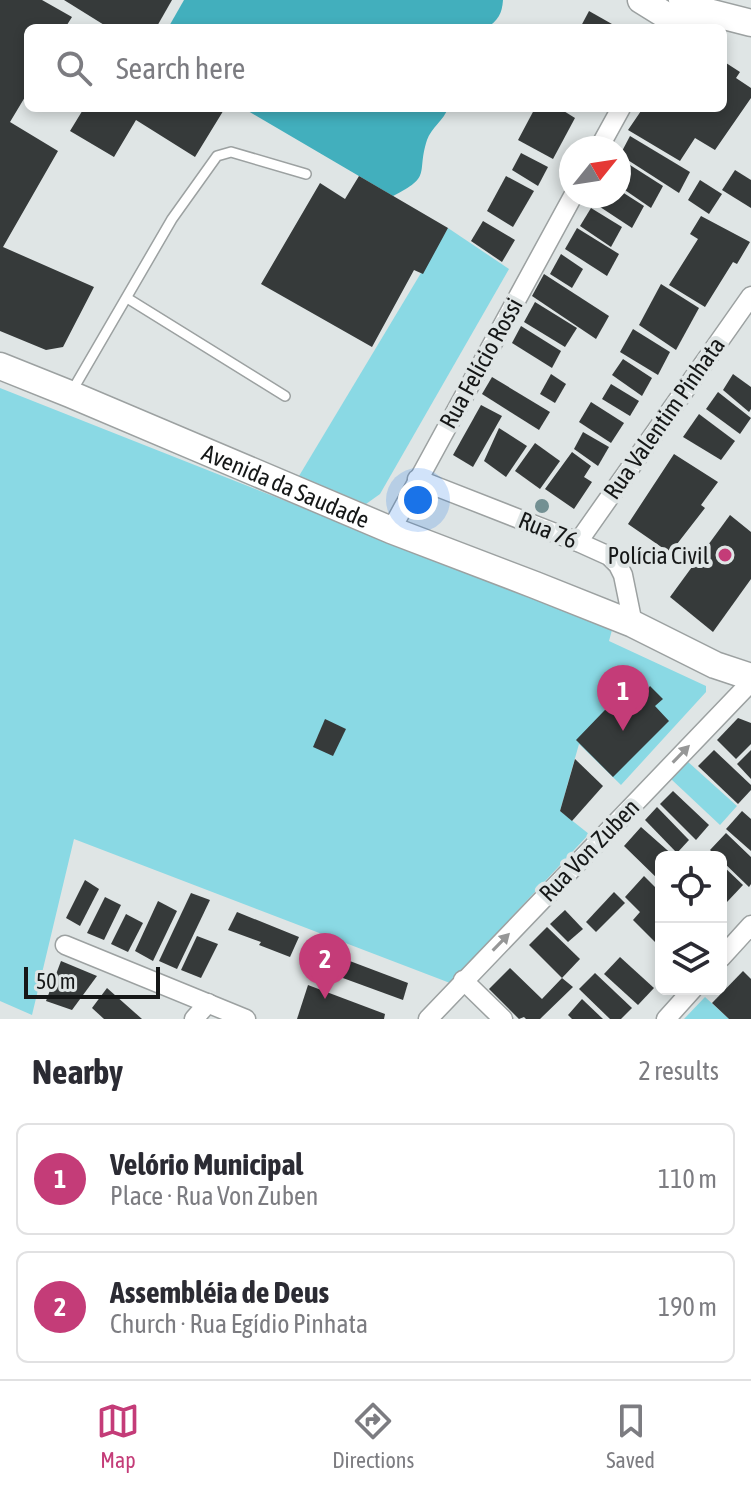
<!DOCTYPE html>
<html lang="en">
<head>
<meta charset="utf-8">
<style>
  body { margin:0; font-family:"Asap Condensed",sans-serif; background:#f2f2f3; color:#2b2b33 }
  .controls { position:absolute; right:24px; bottom:24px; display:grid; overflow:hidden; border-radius:12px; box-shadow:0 4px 12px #0003 }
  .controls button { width:72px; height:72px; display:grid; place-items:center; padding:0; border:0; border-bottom:2px solid #e1e1e2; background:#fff; color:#2b2b33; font:40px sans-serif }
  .compass { position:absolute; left:559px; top:136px; width:72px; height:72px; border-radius:50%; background:#fff; box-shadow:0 4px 12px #0003; rotate:60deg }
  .scale { position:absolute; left:24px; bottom:20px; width:136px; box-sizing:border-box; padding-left:8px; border:4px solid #151717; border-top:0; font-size:22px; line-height:28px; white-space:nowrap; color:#151717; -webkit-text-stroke:6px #dfe5e5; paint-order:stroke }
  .you { position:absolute; left:418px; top:500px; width:28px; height:28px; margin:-20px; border:6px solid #fff; border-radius:50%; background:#1a73e8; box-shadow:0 0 0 12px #1a73e833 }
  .badge { display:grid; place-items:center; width:52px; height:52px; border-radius:50%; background:#c43c78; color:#fff; font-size:26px; font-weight:700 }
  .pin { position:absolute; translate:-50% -66px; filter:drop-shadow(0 2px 4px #0008) }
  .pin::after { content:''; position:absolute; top:42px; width:28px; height:24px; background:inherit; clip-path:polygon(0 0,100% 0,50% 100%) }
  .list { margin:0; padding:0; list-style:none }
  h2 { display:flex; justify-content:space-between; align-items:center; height:104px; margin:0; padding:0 32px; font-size:34px }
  h2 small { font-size:26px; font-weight:400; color:#7c7c81 }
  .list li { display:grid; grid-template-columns:52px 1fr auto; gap:24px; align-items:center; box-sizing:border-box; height:112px; margin:0 16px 16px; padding:0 16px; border:2px solid #e1e1e2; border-radius:12px }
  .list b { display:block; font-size:30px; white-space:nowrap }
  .list p { margin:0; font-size:26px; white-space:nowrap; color:#7c7c81 }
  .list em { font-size:26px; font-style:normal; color:#7c7c81 }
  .icon { flex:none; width:44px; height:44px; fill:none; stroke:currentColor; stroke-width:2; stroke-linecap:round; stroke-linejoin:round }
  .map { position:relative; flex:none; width:751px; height:1019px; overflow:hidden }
  .search { position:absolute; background:#fff; box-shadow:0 4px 12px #0003; left:24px; right:24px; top:24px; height:88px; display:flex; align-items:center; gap:20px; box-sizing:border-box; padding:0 28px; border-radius:12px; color:#7c7c81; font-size:30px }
  .sheet { height:360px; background:#fff }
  nav { display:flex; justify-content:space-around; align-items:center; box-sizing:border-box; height:112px; border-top:2px solid #e1e1e2; background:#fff; font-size:22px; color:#7c7c81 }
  nav a { display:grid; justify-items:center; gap:4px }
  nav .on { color:#c43c78 }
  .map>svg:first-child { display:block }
  .green { fill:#8ad9e4 }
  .forest { fill:#42afbd }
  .building { fill:#363a3a }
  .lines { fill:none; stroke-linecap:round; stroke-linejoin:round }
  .lane-casing { stroke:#9ca1a1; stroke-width:12 }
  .street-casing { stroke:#9ca1a1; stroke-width:21 }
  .secondary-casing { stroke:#9ca1a1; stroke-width:29 }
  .lane { stroke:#fff; stroke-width:9 }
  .street { stroke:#fff; stroke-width:18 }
  .secondary { stroke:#fff; stroke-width:26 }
  .tree { fill:#739093 }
  .oneway { fill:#969797 }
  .poi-dot { fill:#c43c78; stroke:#dfe5e5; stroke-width:3 }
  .labels { text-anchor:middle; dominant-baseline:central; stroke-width:8; stroke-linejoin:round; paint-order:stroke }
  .street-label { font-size:24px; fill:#151717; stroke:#dfe5e5 }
  .poi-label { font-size:24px; fill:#151717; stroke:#dfe5e5; text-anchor:end }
</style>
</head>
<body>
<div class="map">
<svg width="751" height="1019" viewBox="0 0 751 1019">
  <rect width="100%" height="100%" fill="#dfe5e5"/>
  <!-- green -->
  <g class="green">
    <polygon points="448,228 509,269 380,494 366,504 299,476"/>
    <polygon points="0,388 612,630 609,641 706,686 706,692 621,785 579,744 560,811 589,834 450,983 74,839 32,1015 0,1001"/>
    <polygon points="687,761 737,806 720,825 671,779"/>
    <polygon points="705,997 729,1019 684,1019"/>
  </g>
  <!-- forest -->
  <g class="forest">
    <path d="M184 0H503C502 14 498 20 487 28H168Z"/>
    <path d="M243 108H448C444 120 431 128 427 140 416 174 433 176 393 196Z"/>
  </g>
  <!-- building -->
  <g class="building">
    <polygon points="0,0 42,0 72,17 65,28 28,28 28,92 10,122 58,151 3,247 94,287 63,347 46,350 0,331"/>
    <polygon points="64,0 172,0 156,28 109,28"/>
    <polygon points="589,11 619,28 580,28"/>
    <polygon points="723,61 740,72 736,78 751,88 751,98 715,150 695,138 680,161 628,130 643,108 723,108"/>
    <polygon points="84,108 225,108 195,157 136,120 114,157 70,131"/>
    <polygon points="535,108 559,108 575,118 553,159 518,140"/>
    <polygon points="630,136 690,172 679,193 620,155"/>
    <polygon points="521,153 548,167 538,186 512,170"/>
    <polygon points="619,158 663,186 651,208 619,186"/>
    <polygon points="735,170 751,180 751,208 722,190"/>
    <polygon points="359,176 448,228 423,274 414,270 372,347 261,284 320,183 345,199"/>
    <polygon points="506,176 534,191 513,227 487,211"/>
    <polygon points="700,180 722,194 709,214 688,200"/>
    <polygon points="619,190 644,206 632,228 591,201 594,196 619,196"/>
    <polygon points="591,208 622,227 611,247 580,226"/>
    <polygon points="701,216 750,242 737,264 733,262 705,307 669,285 698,239 690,234"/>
    <polygon points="483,221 515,240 502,262 471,241"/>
    <polygon points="577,228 619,254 607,276 565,249"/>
    <polygon points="561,254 583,269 572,288 550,274"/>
    <polygon points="544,274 609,316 596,339 532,296"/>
    <polygon points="661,284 699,308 676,350 639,325"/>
    <polygon points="535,302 577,328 565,347 524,322"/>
    <polygon points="521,326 561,351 552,368 512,343"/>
    <polygon points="633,329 670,352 658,375 620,352"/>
    <polygon points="623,359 652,378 642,396 612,375"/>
    <polygon points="551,374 566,384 555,403 540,394"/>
    <polygon points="733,374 751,387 751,409 749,412 723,390"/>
    <polygon points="492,377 550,412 539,430 482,394"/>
    <polygon points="611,384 639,401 630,416 602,399"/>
    <polygon points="718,392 751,418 740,434 706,409"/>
    <polygon points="591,402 624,423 611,443 579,422"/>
    <polygon points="481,405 502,416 473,467 453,455"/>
    <polygon points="699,414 735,441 721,460 683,437"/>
    <polygon points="499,428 527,446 506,477 484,461"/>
    <polygon points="583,432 609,447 598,466 574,449"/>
    <polygon points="535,443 560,461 540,489 515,471"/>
    <polygon points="572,452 591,466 584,477 592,482 574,509 545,489"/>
    <polygon points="674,454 718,482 701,505 705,508 670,553 628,524"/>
    <polygon points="730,515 751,532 751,579 713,632 670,597"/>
    <polygon points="629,685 642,696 650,686 663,699 655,706 669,721 613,777 576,740"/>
    <polygon points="738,718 751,723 751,744 736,759 717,740"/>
    <polygon points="325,719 346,729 333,756 313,747"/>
    <polygon points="714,750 751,785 751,790 738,804 698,766"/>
    <polygon points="751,750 751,779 737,764"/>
    <polygon points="575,759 603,786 572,821 560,811"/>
    <polygon points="673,791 709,825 696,840 660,804"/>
    <polygon points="657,807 689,840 677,853 645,820"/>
    <polygon points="742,811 751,819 751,851 726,829"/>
    <polygon points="641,827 675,857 661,857 661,882 624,846"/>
    <polygon points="726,833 751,857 751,884 749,887 721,860 721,857 718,857 710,850"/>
    <polygon points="721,864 743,885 727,902 721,897"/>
    <polygon points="644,876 661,893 661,948 633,920 640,912 625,897"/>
    <polygon points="85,880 99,889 80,926 66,918"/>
    <polygon points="614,892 625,903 596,932 586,922"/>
    <polygon points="191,893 210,900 177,969 159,961"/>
    <polygon points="105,897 121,905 104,940 87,933"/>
    <polygon points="158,901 177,911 153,961 135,951"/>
    <polygon points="565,910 583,929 568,942 550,924"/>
    <polygon points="237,912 299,937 290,957 259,945 261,942 228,930"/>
    <polygon points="126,914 143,923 128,952 111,944"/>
    <polygon points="547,927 580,959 562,978 529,945"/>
    <polygon points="197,936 218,944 201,978 181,970"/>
    <polygon points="318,949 408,983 403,1000 310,966"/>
    <polygon points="620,957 654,988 638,1005 604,974"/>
    <polygon points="61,961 97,976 72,1010 46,1001"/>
    <polygon points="510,968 542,999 562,978 573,987 540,1019 526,1019 524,1017 519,1019 489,989"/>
    <polygon points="743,971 751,979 751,1019 729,1019 712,1003"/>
    <polygon points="595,973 632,1008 621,1019 610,1019 579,989"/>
    <polygon points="308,985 385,1014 384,1019 297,1019"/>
    <polygon points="107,988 142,1019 104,1019 92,1008"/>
    <polygon points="582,999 603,1019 572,1019 568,1015"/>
  </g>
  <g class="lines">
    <!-- lane casing -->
    <g class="lane-casing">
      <g id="lane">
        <polyline points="127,298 285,396"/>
        <polyline points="72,391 172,219 217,156 231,152 306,174"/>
      </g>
    </g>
    <!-- street casing -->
    <g class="street-casing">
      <g id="street">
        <polyline points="599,148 621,108"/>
        <polyline points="417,479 578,542 609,556 618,565 623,575 633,624"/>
        <polyline points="391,530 573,196"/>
        <polyline points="578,542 751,296"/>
        <polyline points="65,945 246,1019"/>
        <polyline points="721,958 751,925"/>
        <polyline points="463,980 503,1019"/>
        <polyline points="194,1019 208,1003"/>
        <polyline points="428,1019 751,682"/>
        <polyline points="666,1019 693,989"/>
      </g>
    </g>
    <!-- secondary casing -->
    <g class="secondary-casing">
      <g id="secondary">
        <polyline points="641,0 670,18 697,28"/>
        <polyline points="682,0 708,12 751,23"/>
        <path id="s1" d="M0 366 70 394 391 530 535 585 633 624 715 665 751 677"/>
      </g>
    </g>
    <!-- lane -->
    <use href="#lane" class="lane"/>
    <!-- street -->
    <use href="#street" class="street"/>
    <!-- secondary -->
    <use href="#secondary" class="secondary"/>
  </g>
  <!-- trees -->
  <circle class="tree" cx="542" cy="506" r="7"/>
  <!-- one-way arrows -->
  <defs><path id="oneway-solid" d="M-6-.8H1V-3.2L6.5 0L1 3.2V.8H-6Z" transform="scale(2)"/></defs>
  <g class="oneway">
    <use href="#oneway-solid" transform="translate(681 754) rotate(-46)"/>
    <use href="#oneway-solid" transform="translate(501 942) rotate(-46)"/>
  </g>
  <!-- markers -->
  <circle class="poi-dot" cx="725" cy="555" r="8"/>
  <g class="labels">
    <!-- street labels -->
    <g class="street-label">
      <text transform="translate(481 363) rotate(-61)">Rua Felício Rossi</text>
      <text transform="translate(664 418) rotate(-55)">Rua Valentim Pinhata</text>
      <text stroke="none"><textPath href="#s1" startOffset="310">Avenida da Saudade</textPath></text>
      <text transform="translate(548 530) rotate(22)">Rua 76</text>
      <text transform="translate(589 850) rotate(-46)">Rua Von Zuben</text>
    </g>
    <!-- poi labels -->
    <g class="poi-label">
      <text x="709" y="555">Polícia Civil</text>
    </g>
  </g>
</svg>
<div class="controls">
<button><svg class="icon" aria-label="locate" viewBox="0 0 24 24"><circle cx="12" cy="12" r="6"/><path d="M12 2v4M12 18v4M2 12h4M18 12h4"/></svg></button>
<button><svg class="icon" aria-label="layers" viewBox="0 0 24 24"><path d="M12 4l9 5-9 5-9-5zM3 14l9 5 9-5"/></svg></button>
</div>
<svg class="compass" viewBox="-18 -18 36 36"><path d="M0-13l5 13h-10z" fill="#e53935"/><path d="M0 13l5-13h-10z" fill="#7c7c81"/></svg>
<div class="scale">50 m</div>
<div class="you"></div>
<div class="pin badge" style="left:623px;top:731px">1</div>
<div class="pin badge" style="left:325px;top:999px">2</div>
<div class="search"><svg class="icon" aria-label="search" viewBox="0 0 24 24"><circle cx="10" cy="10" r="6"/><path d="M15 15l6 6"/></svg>Search here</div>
</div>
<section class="sheet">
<h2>Nearby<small>2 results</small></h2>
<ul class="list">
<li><span class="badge">1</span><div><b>Velório Municipal</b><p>Place · Rua Von Zuben</p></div><em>110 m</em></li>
<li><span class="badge">2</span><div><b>Assembléia de Deus</b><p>Church · Rua Egídio Pinhata</p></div><em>190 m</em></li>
</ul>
</section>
<nav>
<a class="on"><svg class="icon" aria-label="map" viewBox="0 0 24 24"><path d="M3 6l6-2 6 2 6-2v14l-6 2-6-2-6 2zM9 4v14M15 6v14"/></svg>Map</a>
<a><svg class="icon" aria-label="directions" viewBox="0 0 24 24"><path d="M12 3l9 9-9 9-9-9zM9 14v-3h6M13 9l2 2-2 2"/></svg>Directions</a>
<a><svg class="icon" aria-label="saved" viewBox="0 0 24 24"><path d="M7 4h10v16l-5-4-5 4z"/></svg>Saved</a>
</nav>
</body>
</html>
